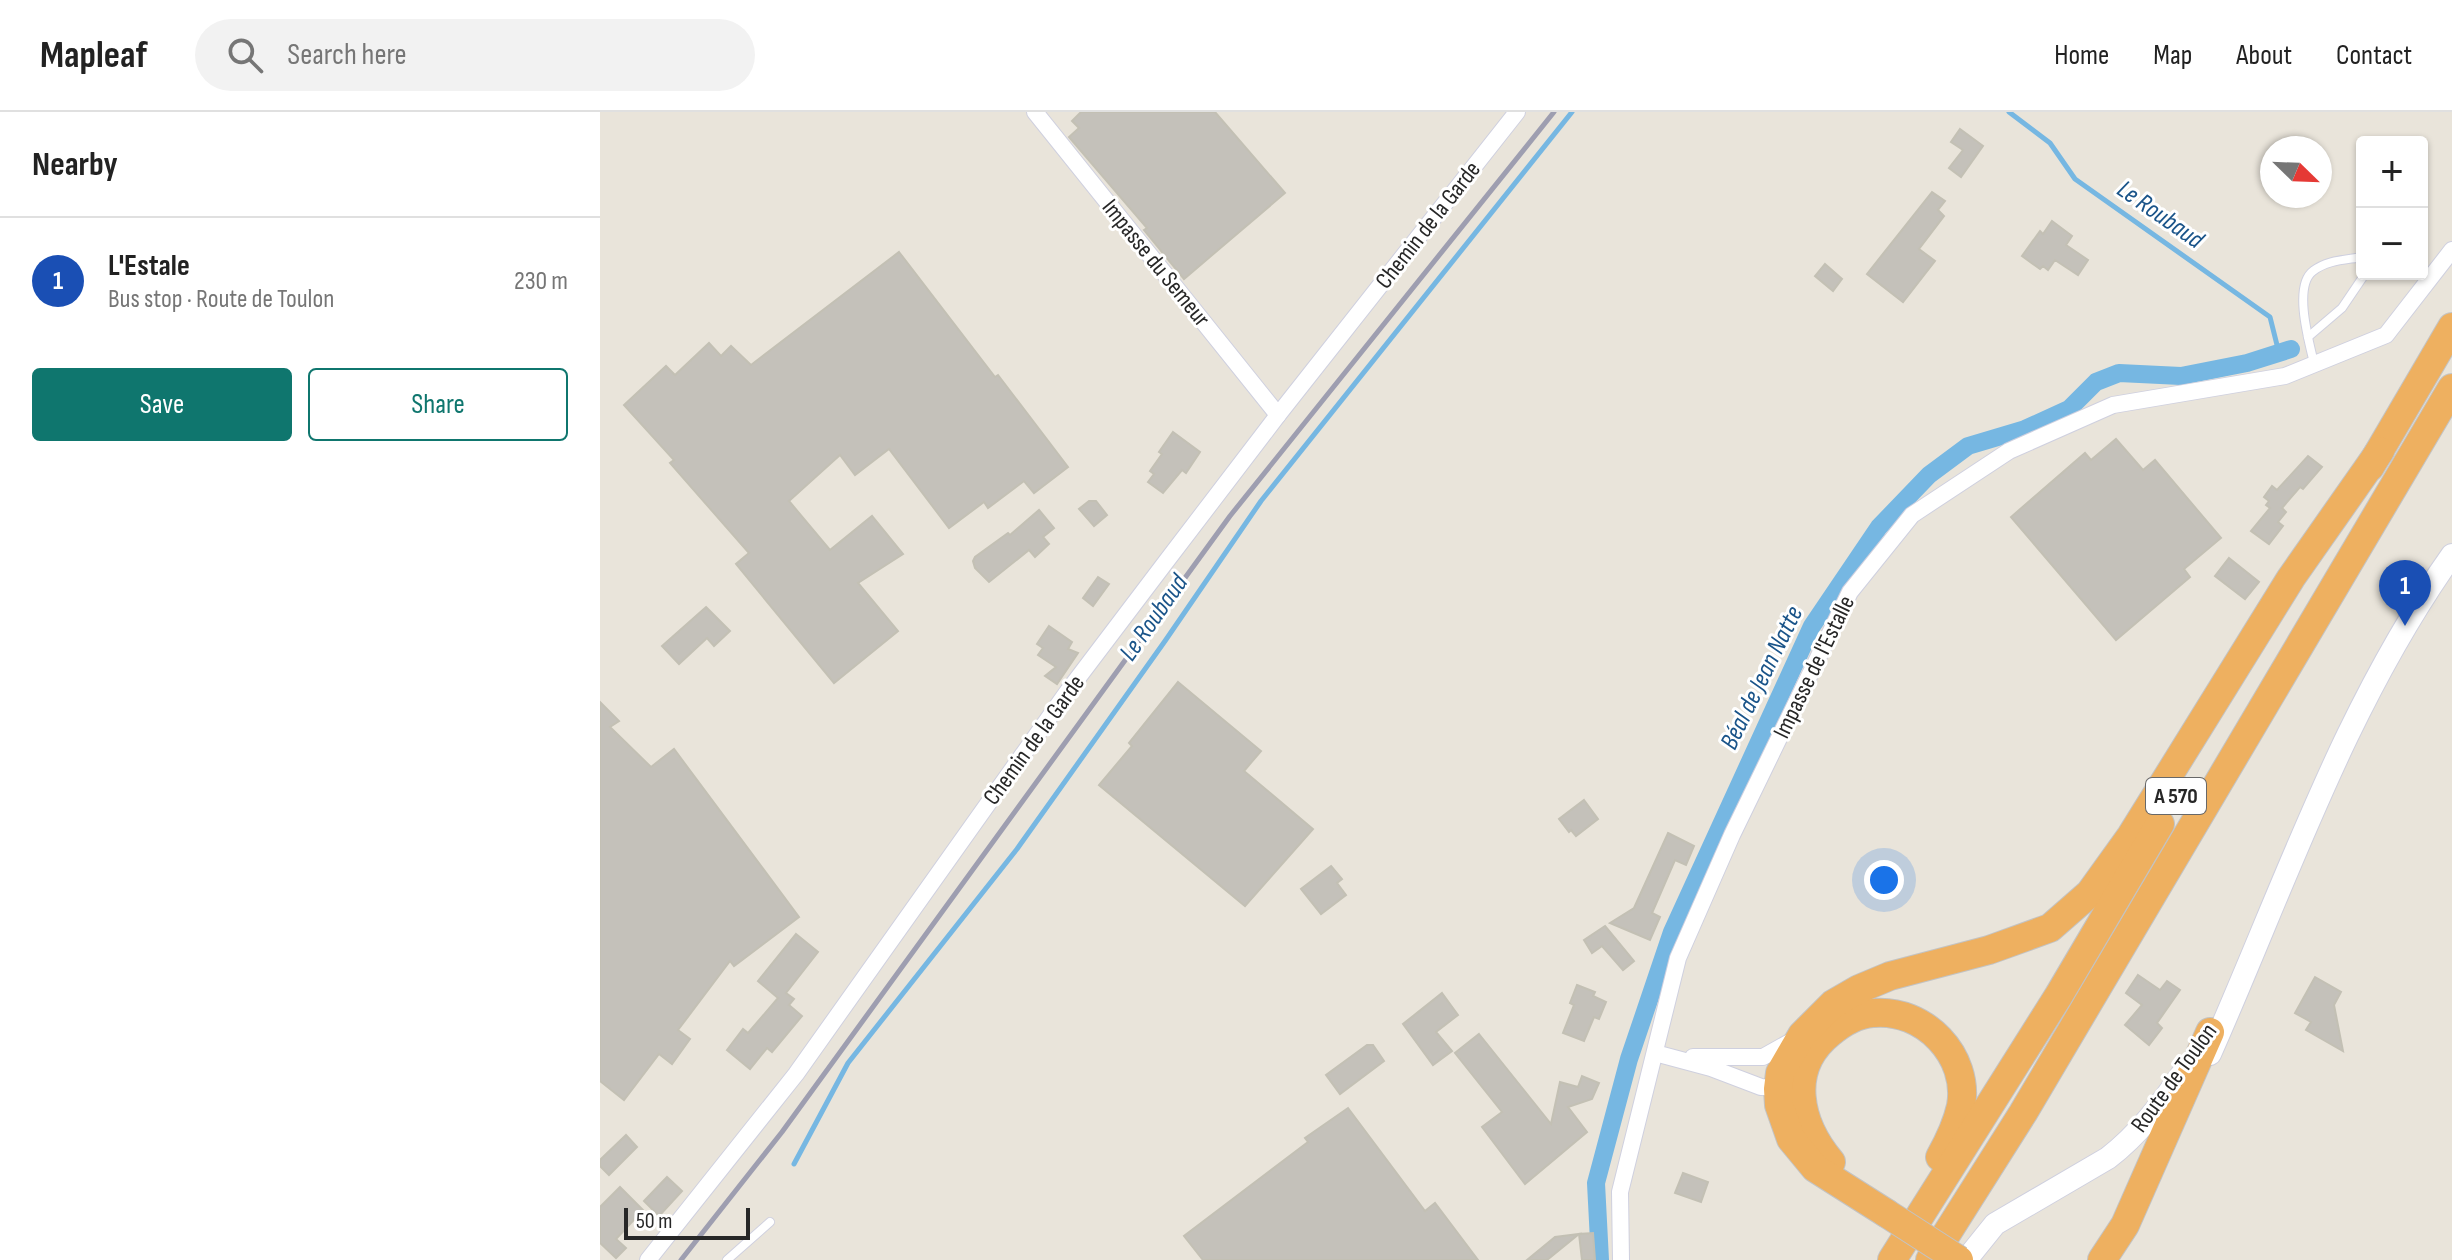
<!DOCTYPE html>
<html lang="en">
<head>
<meta charset="utf-8">
<style>
  body { margin:0; font-family:"Sofia Sans Condensed",sans-serif; background:#f2f2f2; color:#222 }
  .controls { position:absolute; right:24px; top:24px; display:grid; overflow:hidden; border-radius:8px; box-shadow:0 2px 6px #0004 }
  .controls button { width:72px; height:72px; display:grid; place-items:center; padding:0; border:0; border-bottom:2px solid #e0e0e0; background:#fff; color:#222; font:40px sans-serif }
  .compass { position:absolute; left:1660px; top:24px; width:72px; height:72px; border-radius:50%; background:#fff; box-shadow:0 2px 6px #0004; rotate:113deg }
  .scale { position:absolute; left:24px; bottom:20px; width:126px; box-sizing:border-box; padding-left:8px; border:4px solid #272727; border-top:0; font-size:22px; line-height:28px; white-space:nowrap; color:#272727; -webkit-text-stroke:6px #fff; paint-order:stroke }
  .you { position:absolute; left:1284px; top:768px; width:28px; height:28px; margin:-20px; border:6px solid #fff; border-radius:50%; background:#1a73e8; box-shadow:0 0 0 12px #1a73e833 }
  .badge { display:grid; place-items:center; width:52px; height:52px; border-radius:50%; background:#0f766e; color:#fff; font-size:26px; font-weight:700 }
  .pin { position:absolute; translate:-50% -66px; filter:drop-shadow(0 2px 4px #0008) }
  .pin::after { content:''; position:absolute; top:42px; width:28px; height:24px; background:inherit; clip-path:polygon(0 0,100% 0,50% 100%) }
  .list { margin:0; padding:0; list-style:none }
  h2 { display:flex; justify-content:space-between; align-items:center; height:104px; margin:0; padding:0 32px; font-size:34px }
  h2 small { font-size:26px; font-weight:400; color:#767676 }
  .list li { display:grid; grid-template-columns:52px 1fr auto; gap:24px; align-items:center; box-sizing:border-box; height:128px; padding:0 32px; border-top:2px solid #e0e0e0 }
  .list b { display:block; font-size:30px; white-space:nowrap }
  .list p { margin:0; font-size:26px; white-space:nowrap; color:#767676 }
  .list em { font-size:26px; font-style:normal; color:#767676 }
  .actions { display:flex; gap:16px; padding:24px 32px }
  .actions a { flex:1; padding:18px 0; border:2px solid #0f766e; border-radius:8px; text-align:center; font-size:28px; color:#0f766e }
  .actions .main { background:#0f766e; color:#fff }
  .icon { flex:none; width:44px; height:44px; fill:none; stroke:currentColor; stroke-width:2; stroke-linecap:round; stroke-linejoin:round }
  .map { position:relative; flex:none; width:1852px; height:1148px; overflow:hidden }
  header { display:flex; align-items:center; gap:48px; box-sizing:border-box; height:112px; padding:0 40px; background:#fff; border-bottom:2px solid #e0e0e0 }
  header strong { font-size:38px }
  nav { display:flex; gap:44px; margin-inline-start:auto; font-size:28px }
  .search { width:560px; height:72px; background:#f2f2f2; display:flex; align-items:center; gap:20px; box-sizing:border-box; padding:0 28px; border-radius:44px; color:#767676; font-size:30px }
  main { display:flex }
  aside { flex:1; background:#fff }
  .map>svg:first-child { display:block }
  .lines { fill:none; stroke-linecap:round; stroke-linejoin:round }
  .stream { stroke:#76b7e2; stroke-width:5 }
  .canal { stroke:#76b7e2; stroke-width:18 }
  .building { fill:#c4c1ba; stroke:#c3c0b4; stroke-width:2 }
  .service-casing { stroke:#cfd0df; stroke-width:10 }
  .minor-casing { stroke:#cfd0df; stroke-width:18 }
  .secondary-casing { stroke:#cfd0df; stroke-width:24 }
  .motorway-casing { stroke:#c3c3c3; stroke-width:30 }
  .service { stroke:#fff; stroke-width:8 }
  .minor { stroke:#fff; stroke-width:16 }
  .secondary { stroke:#fff; stroke-width:22 }
  .motorway { stroke:#eeb060; stroke-width:28 }
  .rail { stroke:#9e9eb0; stroke-width:5 }
  .motorway-bridge-casing { stroke:#c3c3c3; stroke-width:30; stroke-linecap:butt }
  .motorway-bridge { stroke:#eeb060; stroke-width:28 }
  .labels { text-anchor:middle; dominant-baseline:central; stroke-width:6; stroke-linejoin:round; paint-order:stroke }
  .shield { fill:#fff; stroke:#686868; stroke-width:2 }
  .shield-label { font-size:22px; font-weight:bold; fill:#272727 }
  .street-label { font-size:24px; fill:#272727; stroke:#fff }
  .water-label { font-size:26px; font-style:italic; fill:#1a5489; stroke:#fff }
</style>
</head>
<body>
<header>
<strong>Mapleaf</strong>
<div class="search"><svg class="icon" aria-label="search" viewBox="0 0 24 24"><circle cx="10" cy="10" r="6"/><path d="M15 15l6 6"/></svg>Search here</div>
<nav><a>Home</a><a>Map</a><a>About</a><a>Contact</a></nav>
</header>
<main>
<aside>
<h2>Nearby<small></small></h2>
<ul class="list">
<li><span class="badge" style="background:#1a4fb4">1</span><div><b>L'Estale</b><p>Bus stop · Route de Toulon</p></div><em>230 m</em></li>
</ul>
<div class="actions"><a class="main">Save</a><a>Share</a></div>
</aside>
<div class="map">
<svg width="1852" height="1148" viewBox="0 0 1852 1148">
  <rect width="100%" height="100%" fill="#e9e4da"/>
  <g class="lines">
    <!-- stream -->
    <g class="stream">
      <polyline points="1409,0 1450,31 1475,67 1670,205 1679,241"/>
      <polyline points="194,1052 248,951 417,737 565,529 661,389 972,0"/>
    </g>
    <!-- canal -->
    <polyline class="canal" points="1000,1148 996,1071 1029,947 1072,820 1212,514 1279,415 1329,363 1368,334 1425,317 1469,297 1496,270 1519,261 1581,264 1647,251 1691,237"/>
  </g>
  <!-- building -->
  <g class="building">
    <polygon points="481,0 615,0 685,81 584,167 544,118 547,116 469,25 479,16 472,9"/>
    <polygon points="1360,17 1383,34 1361,65 1349,56 1363,38 1351,30"/>
    <polygon points="1332,80 1345,89 1338,98 1344,104 1319,137 1335,149 1303,190 1267,162"/>
    <polygon points="1452,109 1472,124 1466,133 1488,148 1478,163 1455,148 1448,158 1443,154 1440,157 1422,144 1440,119 1443,122"/>
    <polygon points="299,140 395,265 398,263 468,355 434,381 424,369 388,396 384,390 349,416 289,337 255,363 240,343 189,389 230,438 272,404 303,442 258,471 298,519 234,571 136,452 149,441 70,351 74,348 24,293 66,254 75,263 109,231 121,244 131,234 151,253"/>
    <polygon points="1225,152 1242,167 1233,179 1215,164"/>
    <polygon points="573,320 600,340 586,361 582,358 563,381 548,370 554,362 550,359 562,342 559,340"/>
    <polygon points="1516,327 1543,358 1555,348 1621,426 1584,457 1590,465 1516,528 1411,405 1485,341 1491,348"/>
    <polygon points="1708,344 1722,355 1703,377 1700,375 1682,396 1686,400 1678,410 1683,414 1669,432 1651,419 1670,396 1666,393 1669,389 1664,385 1672,374 1677,378"/>
    <polygon points="489,389 496,389 507,403 494,414 479,397"/>
    <polygon points="439,398 454,416 443,425 449,432 435,445 429,438 389,470 375,456 373,449 375,445 408,421 410,423"/>
    <polygon points="1629,446 1659,470 1645,487 1615,464"/>
    <polygon points="498,465 509,472 493,494 483,486"/>
    <polygon points="106,495 130,519 114,534 107,526 79,552 62,534"/>
    <polygon points="449,514 472,530 468,537 478,541 457,572 445,564 456,555 438,543 443,536 437,532"/>
    <polygon points="578,570 661,639 644,659 713,717 645,794 499,673 532,634 529,631"/>
    <polygon points="0,590 19,609 10,615 51,655 74,637 199,805 134,854 130,849 78,918 90,927 72,952 59,942 24,988 0,969"/>
    <polygon points="984,688 998,707 976,724 971,718 969,720 959,707"/>
    <polygon points="1068,721 1094,734 1086,753 1075,748 1052,801 1060,805 1050,828 1010,811 1034,796"/>
    <polygon points="731,754 742,767 737,771 746,783 721,802 701,777"/>
    <polygon points="1005,814 1034,849 1023,858 1002,834 992,841 984,828"/>
    <polygon points="196,822 218,840 186,881 194,887 189,893 202,904 172,940 167,936 150,957 127,938 143,917 148,921 178,886 158,869"/>
    <polygon points="1538,863 1560,878 1567,869 1580,878 1557,911 1562,916 1549,933 1525,913 1542,893 1526,881"/>
    <polygon points="1715,865 1741,880 1734,893 1743,939 1706,918 1711,910 1695,901"/>
    <polygon points="977,873 995,880 993,884 1006,890 999,907 994,905 984,929 963,921 974,893 970,891"/>
    <polygon points="842,881 858,903 836,920 852,939 833,953 803,912"/>
    <polygon points="879,922 951,1012 960,970 978,975 982,964 999,971 992,987 968,995 987,1020 925,1072 882,1015 902,1000 855,941"/>
    <polygon points="767,933 773,933 784,949 740,982 726,963"/>
    <polygon points="748,996 825,1099 835,1091 878,1148 603,1148 584,1124 708,1030 705,1026"/>
    <polygon points="26,1023 37,1035 9,1063 0,1054 0,1048"/>
    <polygon points="1083,1061 1108,1070 1101,1090 1075,1081"/>
    <polygon points="67,1065 82,1079 59,1104 44,1089"/>
    <polygon points="20,1075 43,1098 16,1127 26,1136 16,1146 0,1131 0,1095"/>
    <polygon points="993,1121 995,1148 982,1148 979,1122"/>
    <polygon points="979,1122 947,1148 927,1148 955,1125"/>
  </g>
  <g class="lines">
    <!-- service casing -->
    <g class="service-casing">
      <g id="service">
        <polyline points="1708,225 1742,196 1765,162"/>
        <path d="M1714 251C1709 230 1693 174 1713 159 1727 148 1745 148 1762 145"/>
        <polyline points="127,1148 170,1110"/>
      </g>
    </g>
    <!-- minor casing -->
    <g class="minor-casing">
      <g id="minor">
        <polyline points="435,0 678,303"/>
        <polyline points="1055,941 1111,956 1161,975 1184,976"/>
        <polyline points="1093,945 1163,945 1197,926"/>
        <polyline points="48,1148 196,962 468,579 565,451 678,303 917,0"/>
        <polyline points="1021,1148 1020,1080 1078,846 1132,723 1250,480 1312,403 1409,339 1513,293 1685,264 1786,223 1852,138"/>
      </g>
    </g>
    <!-- secondary casing -->
    <g class="secondary-casing">
      <g id="secondary">
        <path d="M1610 942C1685 773 1744 595 1852 443"/>
        <path d="M1366 1148 1395 1112 1508 1046C1538 1023 1561 993 1582 962"/>
      </g>
    </g>
    <!-- motorway casing -->
    <g class="motorway-casing">
      <g id="motorway">
        <polyline points="1770,355 1852,215"/>
        <path d="M1231 1050C1199 1012 1185 957 1230 921 1242 911 1256 902 1273 901 1324 896 1370 944 1361 994 1357 1012 1349 1029 1340 1045"/>
        <polyline points="1286,1101 1215,1056 1191,1027 1179,993 1178,977 1180,961 1202,923 1233,892 1259,877 1290,864 1389,838 1450,816 1490,781 1531,724 1691,466 1780,339"/>
        <polyline points="1292,1148 1459,883 1560,712"/>
        <polyline points="1330,1148 1423,1001 1852,276"/>
        <polyline points="1502,1148 1525,1113 1610,920"/>
      </g>
    </g>
    <!-- service -->
    <use href="#service" class="service"/>
    <!-- minor -->
    <use href="#minor" class="minor"/>
    <!-- secondary -->
    <use href="#secondary" class="secondary"/>
    <!-- motorway -->
    <use href="#motorway" class="motorway"/>
    <!-- rail -->
    <polyline class="rail" points="81,1148 182,1020 630,404 954,0"/>
    <!-- motorway-bridge casing -->
    <g class="motorway-bridge-casing">
      <polyline id="motorway-bridge" points="1286,1101 1359,1148"/>
    </g>
    <!-- motorway-bridge -->
    <use href="#motorway-bridge" class="motorway-bridge"/>
  </g>
  <g class="labels">
    <!-- shield labels -->
    <rect class="shield" x="1546" y="666" width="60" height="36" rx="6"/>
    <g class="shield-label">
      <text x="1576" y="684">A 570</text>
    </g>
    <!-- street labels -->
    <g class="street-label">
      <text transform="translate(828 113) rotate(-52)">Chemin de la Garde</text>
      <text transform="translate(556 151) rotate(51)">Impasse du Semeur</text>
      <text transform="translate(1214 555) rotate(-64)">Impasse de l'Estalle</text>
      <text transform="translate(434 628) rotate(-54)">Chemin de la Garde</text>
      <text transform="translate(1574 966) rotate(-54)">Route de Toulon</text>
    </g>
    <!-- water labels -->
    <g class="water-label">
      <text transform="translate(1560 103) rotate(35)">Le Roubaud</text>
      <text transform="translate(554 506) rotate(-55)">Le Roubaud</text>
      <text transform="translate(1162 566) rotate(-64)">Béal de Jean Natte</text>
    </g>
  </g>
</svg>
<div class="controls">
<button>+</button>
<button>−</button>
</div>
<svg class="compass" viewBox="-18 -18 36 36"><path d="M0-13l5 13h-10z" fill="#e53935"/><path d="M0 13l5-13h-10z" fill="#767676"/></svg>
<div class="scale">50 m</div>
<div class="you"></div>
<div class="pin badge" style="left:1805px;top:514px;background:#1a4fb4">1</div>
</div>
</main>
</body>
</html>
